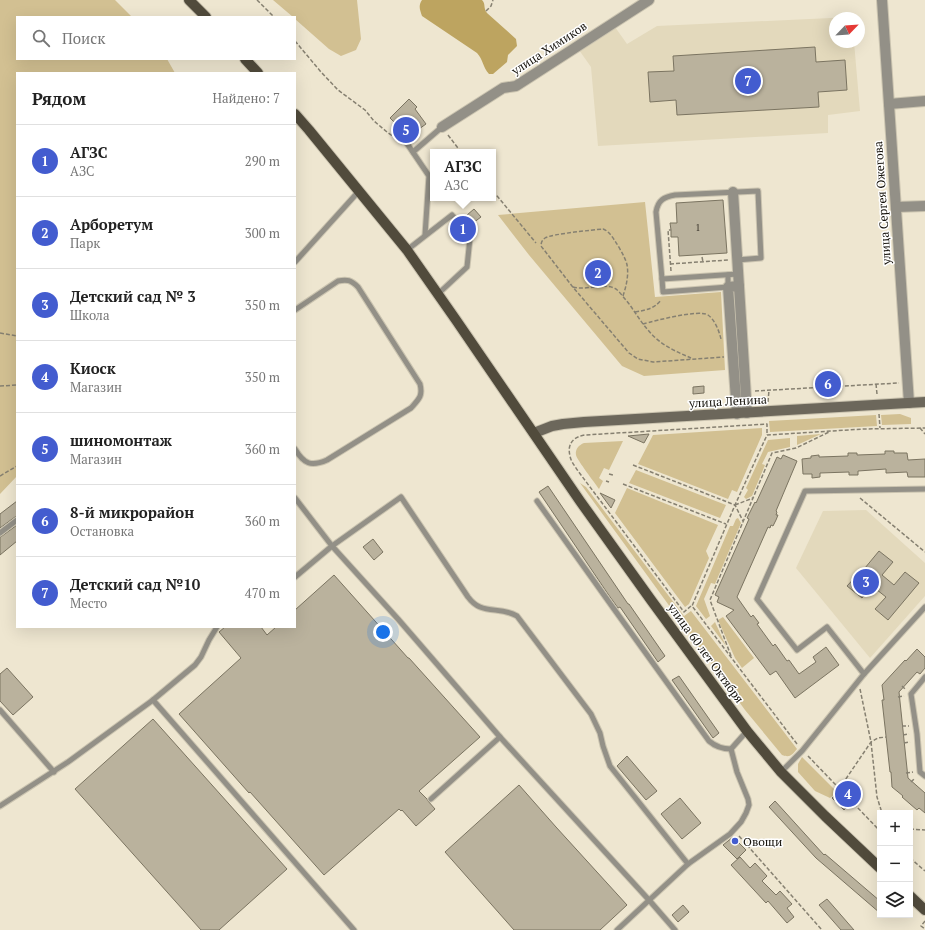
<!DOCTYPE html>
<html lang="ru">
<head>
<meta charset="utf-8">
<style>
  body { margin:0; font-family:"PT Serif",serif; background:#f2f2f2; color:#222 }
  .controls { position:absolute; right:12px; bottom:12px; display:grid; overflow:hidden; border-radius:0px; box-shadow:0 4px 16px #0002 }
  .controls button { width:36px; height:36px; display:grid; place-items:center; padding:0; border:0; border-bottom:1px solid #e0e0e0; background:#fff; color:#222; font:20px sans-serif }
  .compass { position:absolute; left:829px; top:12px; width:36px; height:36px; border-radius:50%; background:#fff; box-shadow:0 4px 16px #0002; rotate:65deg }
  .you { position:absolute; left:383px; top:632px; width:14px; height:14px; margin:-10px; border:3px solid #fff; border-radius:50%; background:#1a73e8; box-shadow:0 0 0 6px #1a73e833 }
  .badge { display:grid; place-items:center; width:26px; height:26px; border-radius:50%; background:#435ccf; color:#fff; font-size:13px; font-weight:700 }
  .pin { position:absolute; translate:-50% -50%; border:2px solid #fff; box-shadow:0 1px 4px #0006 }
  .popup { position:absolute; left:430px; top:149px; width:66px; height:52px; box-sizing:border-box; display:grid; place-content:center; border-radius:0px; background:#fff; filter:drop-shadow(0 1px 3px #0005); font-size:13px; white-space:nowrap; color:#767676 }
  .popup b { font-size:15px; color:#222 }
  .popup::after { content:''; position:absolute; left:50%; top:100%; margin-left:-8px; border:8px solid transparent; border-top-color:#fff }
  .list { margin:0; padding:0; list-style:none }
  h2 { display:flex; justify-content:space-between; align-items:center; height:52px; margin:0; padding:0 16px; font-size:17px }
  h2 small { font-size:13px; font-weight:400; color:#767676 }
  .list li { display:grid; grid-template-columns:26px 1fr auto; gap:12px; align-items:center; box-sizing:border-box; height:72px; padding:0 16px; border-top:1px solid #e0e0e0 }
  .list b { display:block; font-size:15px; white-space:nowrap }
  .list p { margin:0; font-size:13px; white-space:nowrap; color:#767676 }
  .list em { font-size:13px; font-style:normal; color:#767676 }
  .icon { flex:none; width:22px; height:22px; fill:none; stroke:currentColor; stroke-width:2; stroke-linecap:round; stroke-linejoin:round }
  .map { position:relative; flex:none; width:925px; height:930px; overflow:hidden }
  .search { position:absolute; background:#fff; box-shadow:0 4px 16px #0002; left:16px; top:16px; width:280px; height:44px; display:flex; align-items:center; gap:10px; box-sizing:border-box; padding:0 14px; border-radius:0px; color:#767676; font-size:15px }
  .panel { position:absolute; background:#fff; box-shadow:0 4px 16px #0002; left:16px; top:72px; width:280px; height:556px; border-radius:0px }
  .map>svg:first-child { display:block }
  .built { fill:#e3d9bc }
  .green { fill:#d2c092 }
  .water { fill:#bda460 }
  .building { fill:#bab29d; stroke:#7b7461 }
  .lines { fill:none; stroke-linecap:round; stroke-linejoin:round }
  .service-casing { stroke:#cbc4b0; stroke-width:7 }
  .minor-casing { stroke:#cbc4b0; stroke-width:12 }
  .secondary-casing { stroke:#cbc4b0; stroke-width:12 }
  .primary-casing { stroke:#cbc4b0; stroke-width:12 }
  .path { stroke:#868071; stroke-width:1.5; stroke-dasharray:4 2; stroke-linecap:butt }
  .service { stroke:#939087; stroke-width:5 }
  .minor { stroke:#939087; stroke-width:10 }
  .secondary { stroke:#6c675b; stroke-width:10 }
  .primary { stroke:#514b3c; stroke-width:10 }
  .poi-dot { fill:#435ccf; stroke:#fff; stroke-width:1.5 }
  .labels { text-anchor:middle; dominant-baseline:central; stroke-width:3; stroke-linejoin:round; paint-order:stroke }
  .number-label { font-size:10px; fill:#3e392f }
  .street-label { font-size:12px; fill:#14110a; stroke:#fff }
  .poi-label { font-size:12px; fill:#14110a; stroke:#fff; text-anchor:start }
</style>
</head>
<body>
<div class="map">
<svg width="925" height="930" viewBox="0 0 925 930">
  <rect width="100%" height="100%" fill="#eee6d0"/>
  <!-- built -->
  <g class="built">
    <polygon points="852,17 852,18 835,18 835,42 854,42 860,111 828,115 828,133 598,146 591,67 579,50 615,27 627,44 657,26"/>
    <polygon points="866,510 925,563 925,596 870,658 796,568 823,511"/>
  </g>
  <!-- green -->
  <g class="green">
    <polygon points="0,0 115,0 132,17 17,17 17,59 167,59 175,73 17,73 17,476 0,494"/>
    <polygon points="273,0 357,0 361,39 356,50 341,56 329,49 295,19 295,17 293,17"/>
    <polygon points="645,202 655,297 721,292 725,370 644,376 622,366 529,255 498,215"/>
    <polygon points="900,414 911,418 911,424 882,425 881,415"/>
    <polygon points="876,415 877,426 770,432 769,421"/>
    <polygon points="762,428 762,435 737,492 732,490 728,499 638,464 653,435"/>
    <polygon points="821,434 797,445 797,436"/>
    <polygon points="790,438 790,447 768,452 762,464 765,465 752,496 746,499 744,497 748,490 746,488 768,440"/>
    <path d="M623 441 609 470 604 468 599 478 603 481 599 489C595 483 577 460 576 455 575 449 579 445 584 443Z"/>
    <polygon points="636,470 726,505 720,518 629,483"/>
    <path d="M580 483 586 487 684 616 691 611 797 749C792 755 790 758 782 755L745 710Z"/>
    <polygon points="627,488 718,525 706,551 709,558 689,604 685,607 615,513"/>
    <polygon points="738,518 741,523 715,584 711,583 704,599 710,616 706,619 696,606 730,526 733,526 736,519"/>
    <polygon points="723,617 754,658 742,668 735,658 718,620"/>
    <polygon points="715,622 726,646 711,626"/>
    <polygon points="802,757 837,792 830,798 815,791 798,772 798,764"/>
  </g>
  <!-- water -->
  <path class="water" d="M422 0H482C486 4 483 8 487 13L516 39 517 46 508 55 507 62 493 74H489C483 68 483 59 477 53L422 16C420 10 418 6 422 0Z"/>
  <!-- building -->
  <g class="building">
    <polygon points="815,47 816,62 845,60 847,90 818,92 819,107 677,115 676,100 650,102 648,72 674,71 673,56"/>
    <polygon points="409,99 417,107 415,109 426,124 419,129 416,125 406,134 390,118"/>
    <polygon points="723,200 727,253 679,256 678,237 671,237 671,230 670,223 677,223 676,203"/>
    <polygon points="474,209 481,217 473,223 467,215"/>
    <polygon points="704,386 704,393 693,394 693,387"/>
    <polygon points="649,434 644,443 628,436"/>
    <polygon points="885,451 894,451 894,453 907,453 908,460 925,459 925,477 908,477 907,472 886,473 886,469 858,471 858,475 849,475 849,472 820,473 820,477 812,478 812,474 803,474 802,459 811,458 811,456 819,455 819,457 848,456 848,453 857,453 857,455 885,454"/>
    <polygon points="783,455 797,461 776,511 777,512 776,515 778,515 776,520 773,526 771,525 770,528 768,527 737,597 751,617 753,615 759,623 757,624 773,646 775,644 787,661 789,660 799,674 816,662 813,657 826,647 839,665 795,698 776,671 770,675 726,616 734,610 717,602 719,597 715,595 749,519 747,518 755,502 756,503 777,457 781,459"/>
    <polygon points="548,486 628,604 629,604 665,656 658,662 620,607 618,608 608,594 539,492"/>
    <polygon points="600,493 615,500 611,508"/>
    <polygon points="17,501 17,516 15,517 0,528 0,514"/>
    <polygon points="17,525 17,541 0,555 0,537 2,536"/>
    <polygon points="373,539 383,552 374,560 363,547"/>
    <polygon points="879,551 893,562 882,575 894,585 905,572 919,583 888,620 875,609 886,597 872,586 862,598 847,586 859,573 860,574"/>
    <polygon points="334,575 408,658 409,658 480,737 419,791 427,799 428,801 435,809 416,826 402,810 401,811 399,809 324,875 250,792 249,793 179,714 241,658 219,632 225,627 261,627 267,635 276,627 295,627 295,610"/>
    <polygon points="917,649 925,657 925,668 920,674 917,672 899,692 908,778 925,793 925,813 919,808 917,810 902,797 903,796 892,787 891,772 890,772 882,700 884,700 882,685 905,660 906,661"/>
    <polygon points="7,668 33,697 13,715 0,701 0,674"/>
    <polygon points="679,676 719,733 713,738 672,680"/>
    <polygon points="153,719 287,869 219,930 201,930 75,789"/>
    <polygon points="627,756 657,791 646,800 617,766"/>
    <polygon points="519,785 556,827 627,905 600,930 514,930 445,852"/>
    <polygon points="844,787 855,799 844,810 832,798"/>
    <polygon points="680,798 701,823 682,839 661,814"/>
    <polygon points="775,801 824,855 825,854 880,901 880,913 816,858 769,807"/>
    <polygon points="733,837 746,850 737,859 723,845"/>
    <polygon points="740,857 750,868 755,863 767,876 762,881 776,895 780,891 792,904 787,908 794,917 787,923 768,901 766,903 731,865"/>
    <polygon points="827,899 854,930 841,930 819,905"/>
    <polygon points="683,905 689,912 678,922 672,915"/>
  </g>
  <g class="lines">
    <!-- service casing -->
    <g class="service-casing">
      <g id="service">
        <polyline points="406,142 429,176 425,235"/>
        <polyline points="413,152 442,127"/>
        <polyline points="407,250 452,215 470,238 467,267 438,294"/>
        <path d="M737 260 761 258 758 191 675 195C664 197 658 200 656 212L662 279 738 274"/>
        <polyline points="295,262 359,191"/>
        <polyline points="662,279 663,292 728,287 728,275"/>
        <path d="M295 310 338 281C347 279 351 280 358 287L420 384C423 396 419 399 411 408L327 460C311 467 304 464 295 449"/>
        <polyline points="295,498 332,546 398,619 500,737 649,900 675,930"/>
        <path d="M537 501 614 609 709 741C716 747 722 749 731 749L747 731"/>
        <polyline points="0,533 17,520"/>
        <path d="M295 577 332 546 401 497 468 597C471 601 475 605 480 607 492 612 503 608 517 616L591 714 600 733 603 746 610 766 688 864"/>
        <polyline points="864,674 827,627 797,650 757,599 805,491 925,489"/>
        <polyline points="925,677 911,694 917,734 920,772 925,776"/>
        <polyline points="153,700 354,930"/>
        <polyline points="0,710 54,772"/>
        <polyline points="781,772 802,751 864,674 925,607"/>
        <polyline points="431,799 500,737"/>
        <polyline points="0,806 68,762 153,700 195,665 201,657 209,640 217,627"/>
        <polyline points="617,930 688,864 730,834 741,822 746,813 749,805 748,799 737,772 731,749"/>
      </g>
    </g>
    <!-- minor casing -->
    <g class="minor-casing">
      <g id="minor">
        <polyline points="882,0 909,403"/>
        <polyline points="889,104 925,101"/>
        <polyline points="442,127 503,88 516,86 649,0"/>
        <polyline points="733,192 747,413"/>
        <polyline points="896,207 925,206"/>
        <polyline points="737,414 728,287 739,286"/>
      </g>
    </g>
    <!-- secondary casing -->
    <g class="secondary-casing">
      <polyline id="secondary" points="534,433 552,426 563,424 584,422 925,402"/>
    </g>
    <!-- primary casing -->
    <g class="primary-casing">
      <g id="primary">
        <polyline points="189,0 206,17"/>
        <polyline points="245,59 258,73"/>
        <polyline points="295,114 309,130 407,250 456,320 580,501 651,600 747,731 781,772 825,816 880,868"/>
        <polyline points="910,896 925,910"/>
      </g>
    </g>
    <!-- path -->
    <g class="path">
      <polyline points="257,0 274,17"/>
      <polyline points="486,11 491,6 493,0"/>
      <polyline points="295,41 321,72 338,90 365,110 374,121 387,132 398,140"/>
      <polyline points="448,135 461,152"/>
      <polyline points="493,191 536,243"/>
      <polyline points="702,257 703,262"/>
      <polyline points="670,264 728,260"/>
      <polyline points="671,271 668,230 671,230"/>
      <path d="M573 287C586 291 605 282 616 289 620 292 623 297 626 300 634 310 640 321 648 330 660 345 675 351 691 358"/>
      <path d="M623 296C626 287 629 275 627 265 626 258 615 240 610 234 608 232 606 230 603 229 593 230 551 234 545 238 542 240 541 243 541 246L572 286 629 353 638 359 653 362 724 357"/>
      <path d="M635 312C646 310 654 309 661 300"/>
      <path d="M643 324C654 321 699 309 708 315 715 320 719 331 721 339"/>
      <polyline points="0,333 17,336"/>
      <polyline points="876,384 877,394"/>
      <polyline points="0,386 17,385"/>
      <polyline points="755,391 899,383"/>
      <polyline points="768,402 769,390"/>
      <polyline points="879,414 880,428"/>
      <polyline points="920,428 925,434"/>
      <polyline points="633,465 735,505 743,521"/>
      <polyline points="609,474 613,475"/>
      <polyline points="0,476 17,466"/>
      <polyline points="606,481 609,482"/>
      <polyline points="623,484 726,524"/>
      <polyline points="860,498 925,552"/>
      <polyline points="735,505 753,498"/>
      <path d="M691 606 684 612 578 471C575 466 571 462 570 456 567 444 573 437 585 435L767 424V435"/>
      <polyline points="731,656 710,600 772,453 796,448 829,432"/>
      <polyline points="902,686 905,689"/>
      <polyline points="860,689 871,742 877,797 882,813"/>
      <polyline points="898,697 904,696"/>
      <polyline points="902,726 909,726"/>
      <polyline points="903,735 909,734"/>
      <polyline points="904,743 910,742"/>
      <polyline points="797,744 692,606 735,505 767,435 864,429 925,428"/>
      <polyline points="808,756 880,831"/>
      <polyline points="906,773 913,772"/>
      <polyline points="911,782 915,778"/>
      <polyline points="839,789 871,742 878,738 886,737"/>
      <polyline points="910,829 925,830"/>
      <polyline points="739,836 822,930"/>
      <polyline points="910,858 925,871"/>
      <polyline points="925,921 921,926 925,929"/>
    </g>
    <!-- service -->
    <use href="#service" class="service"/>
    <!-- minor -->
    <use href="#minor" class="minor"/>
    <!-- secondary -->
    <use href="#secondary" class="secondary"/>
    <!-- primary -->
    <use href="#primary" class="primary"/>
  </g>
  <!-- markers -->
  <circle class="poi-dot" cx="735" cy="841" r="4"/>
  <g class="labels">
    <!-- number labels -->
    <g class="number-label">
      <text x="698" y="227">1</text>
    </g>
    <!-- street labels -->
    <g class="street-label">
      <text transform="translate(549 48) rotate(-33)">улица Химиков</text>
      <text transform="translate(882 203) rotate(-94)">улица Сергея Ожегова</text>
      <text transform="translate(728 401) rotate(-3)">улица Ленина</text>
      <text transform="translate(706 653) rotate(54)">улица 60 лет Октября</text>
    </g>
    <!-- poi labels -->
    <g class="poi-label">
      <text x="743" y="841">Овощи</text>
    </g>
  </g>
</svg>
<div class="controls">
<button>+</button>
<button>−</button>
<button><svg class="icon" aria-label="layers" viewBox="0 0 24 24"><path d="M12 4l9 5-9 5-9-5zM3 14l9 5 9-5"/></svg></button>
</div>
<svg class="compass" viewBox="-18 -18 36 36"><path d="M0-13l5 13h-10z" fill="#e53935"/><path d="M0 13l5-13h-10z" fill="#767676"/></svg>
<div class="you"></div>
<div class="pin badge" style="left:463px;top:229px">1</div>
<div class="popup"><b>АГЗС</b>АЗС</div>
<div class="pin badge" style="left:598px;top:273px">2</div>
<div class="pin badge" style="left:866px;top:582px">3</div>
<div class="pin badge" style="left:848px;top:794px">4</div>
<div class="pin badge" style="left:406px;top:130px">5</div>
<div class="pin badge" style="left:828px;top:384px">6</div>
<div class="pin badge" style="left:748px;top:81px">7</div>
<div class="search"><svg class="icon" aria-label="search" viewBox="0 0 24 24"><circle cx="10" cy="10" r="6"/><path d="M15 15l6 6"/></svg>Поиск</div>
<section class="panel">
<h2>Рядом<small>Найдено: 7</small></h2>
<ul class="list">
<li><span class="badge">1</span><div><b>АГЗС</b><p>АЗС</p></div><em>290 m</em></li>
<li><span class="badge">2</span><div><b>Арборетум</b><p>Парк</p></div><em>300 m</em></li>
<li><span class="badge">3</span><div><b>Детский сад № 3</b><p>Школа</p></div><em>350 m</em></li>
<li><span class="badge">4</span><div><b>Киоск</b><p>Магазин</p></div><em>350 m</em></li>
<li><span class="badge">5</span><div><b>шиномонтаж</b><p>Магазин</p></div><em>360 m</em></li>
<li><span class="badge">6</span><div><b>8-й микрорайон</b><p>Остановка</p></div><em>360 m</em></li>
<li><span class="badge">7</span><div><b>Детский сад №10</b><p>Место</p></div><em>470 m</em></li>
</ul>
</section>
</div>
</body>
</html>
